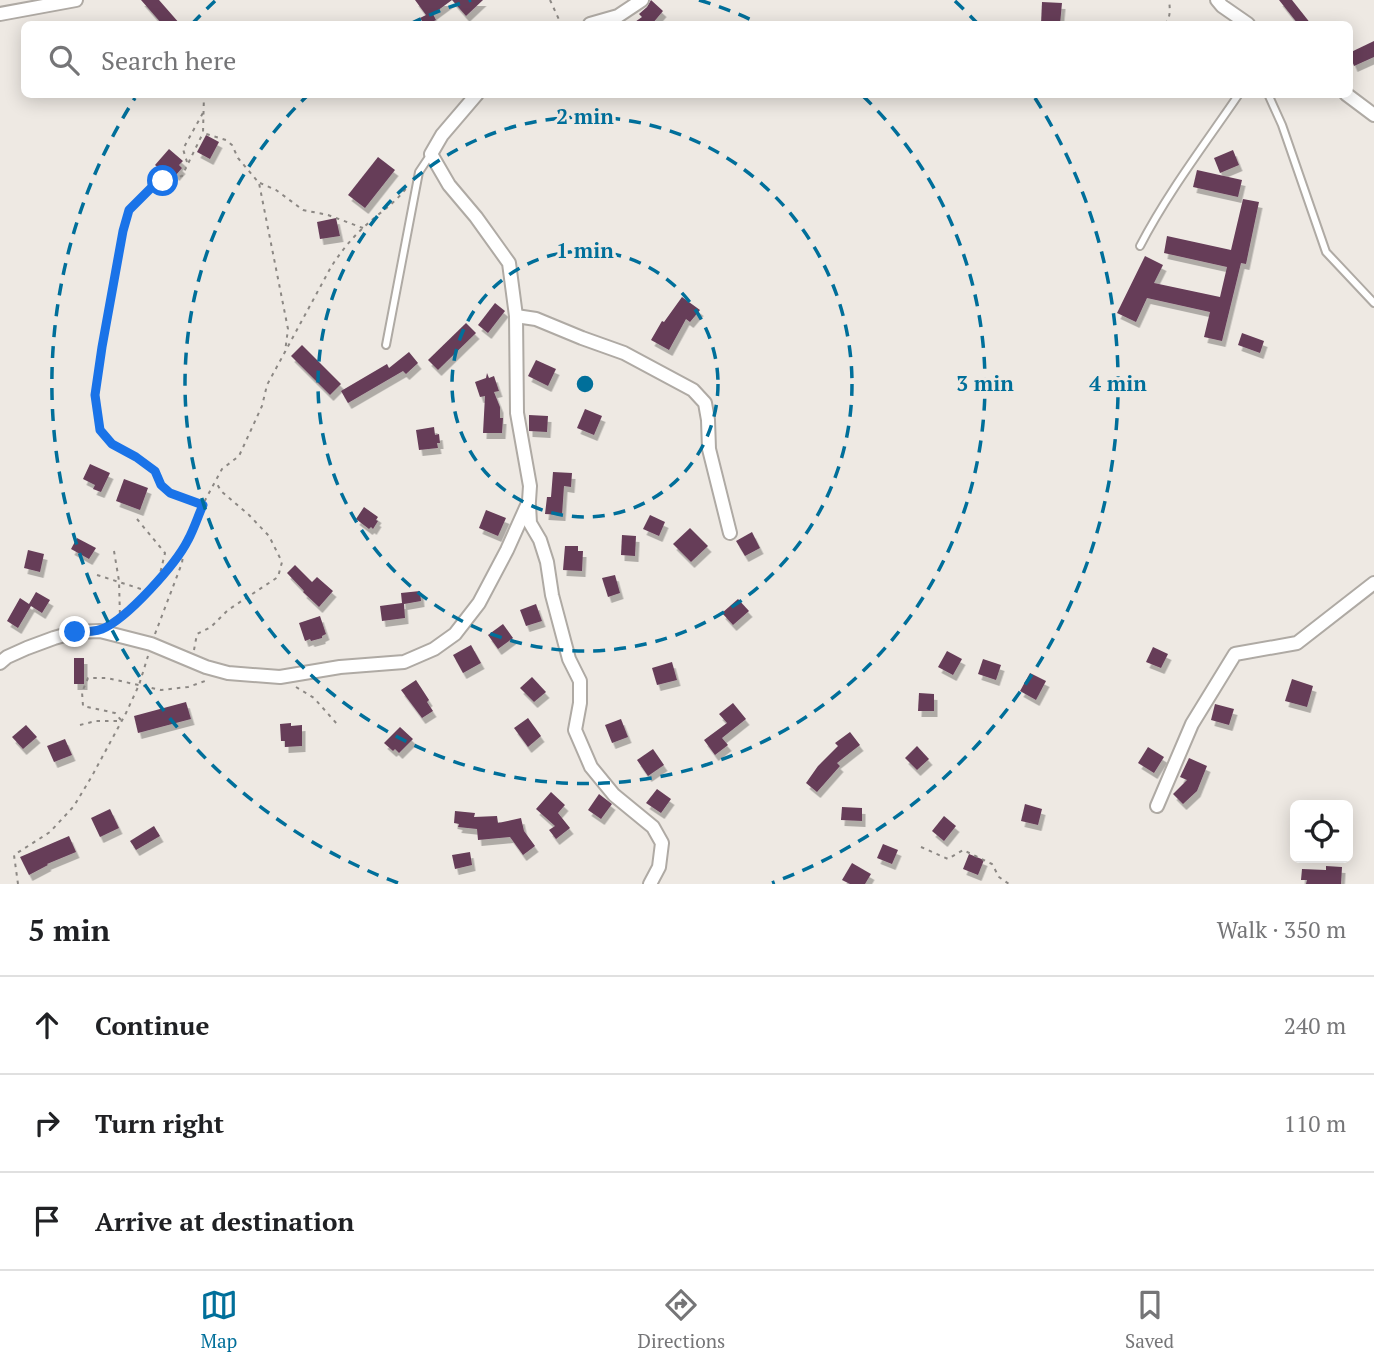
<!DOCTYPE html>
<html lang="en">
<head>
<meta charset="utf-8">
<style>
  body { margin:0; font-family:"PT Serif",serif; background:#f6f6f6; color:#202124 }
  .controls { position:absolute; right:21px; bottom:21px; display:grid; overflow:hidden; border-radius:10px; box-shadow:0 4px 18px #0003 }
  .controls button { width:63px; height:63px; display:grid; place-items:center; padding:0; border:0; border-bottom:2px solid #e0e0e0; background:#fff; color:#202124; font:35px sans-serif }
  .stop { position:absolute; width:21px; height:21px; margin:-16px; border:5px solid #1a73e8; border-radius:50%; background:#fff }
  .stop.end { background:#1a73e8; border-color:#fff; box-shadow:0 2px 7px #0008 }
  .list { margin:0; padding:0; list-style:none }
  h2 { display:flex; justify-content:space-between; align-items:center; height:91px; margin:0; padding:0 28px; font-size:30px }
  h2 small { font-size:23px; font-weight:400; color:#757577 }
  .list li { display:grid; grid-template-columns:46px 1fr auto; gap:21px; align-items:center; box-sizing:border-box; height:98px; padding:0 28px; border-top:2px solid #e0e0e0 }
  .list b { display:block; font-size:26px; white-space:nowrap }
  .list em { font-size:23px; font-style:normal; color:#757577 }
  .icon { flex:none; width:38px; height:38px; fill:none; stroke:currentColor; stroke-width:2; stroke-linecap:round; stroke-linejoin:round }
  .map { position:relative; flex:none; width:1374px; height:884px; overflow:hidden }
  .search { position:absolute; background:#fff; box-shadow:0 4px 18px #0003; left:21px; right:21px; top:21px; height:77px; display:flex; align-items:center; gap:18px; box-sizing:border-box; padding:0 24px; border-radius:10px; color:#757577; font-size:26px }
  .sheet { height:385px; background:#fff }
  nav { display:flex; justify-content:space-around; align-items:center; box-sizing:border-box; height:98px; border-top:2px solid #e0e0e0; background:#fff; font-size:19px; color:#757577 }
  nav a { display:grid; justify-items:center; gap:4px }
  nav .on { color:#006f9a }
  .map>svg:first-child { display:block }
  .building { fill:#663d58; filter:url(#shadow) }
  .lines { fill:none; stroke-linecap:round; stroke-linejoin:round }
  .service-casing { stroke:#afaaa4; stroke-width:10 }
  .minor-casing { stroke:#afaaa4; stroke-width:16 }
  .path { stroke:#8c8884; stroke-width:2; stroke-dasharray:3.5 5; stroke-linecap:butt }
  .service { stroke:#fff; stroke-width:6 }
  .minor { stroke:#fff; stroke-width:12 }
  .route { stroke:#1a73e8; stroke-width:9 }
  .ring { fill:none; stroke:#006f9a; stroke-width:3.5; stroke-dasharray:12 9 }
  .centre { fill:#006f9a; stroke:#eee9e3; stroke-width:3.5 }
  .ring-label { font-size:21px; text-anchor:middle; font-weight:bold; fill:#006f9a; stroke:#eee9e3; stroke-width:7; stroke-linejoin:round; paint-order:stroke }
</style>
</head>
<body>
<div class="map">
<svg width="1374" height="884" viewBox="0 0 1374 884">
  <defs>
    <filter id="shadow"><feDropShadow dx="3.5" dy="6" stdDeviation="0" flood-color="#0004"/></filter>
  </defs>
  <rect width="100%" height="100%" fill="#eee9e3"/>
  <!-- building -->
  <g class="building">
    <polygon points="141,0 159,0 180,24 162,24"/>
    <polygon points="415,0 483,0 466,16 452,0 433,14 436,20 428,24 424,24 420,18 426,15"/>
    <polygon points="651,0 663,11 652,24 632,24 642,17 639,14 647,7"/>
    <polygon points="1279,0 1292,0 1311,24 1298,24"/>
    <polygon points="1042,2 1062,3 1060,24 1041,24"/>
    <polygon points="1374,41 1374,57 1354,66 1349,53"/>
    <polygon points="206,135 219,142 210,159 197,152"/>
    <polygon points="169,149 183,161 179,165 182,168 176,175 173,172 169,177 155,165"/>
    <polygon points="1233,150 1239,165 1220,173 1214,158"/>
    <polygon points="378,157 395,170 365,208 348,195"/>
    <polygon points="1197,170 1242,180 1238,197 1193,187"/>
    <polygon points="1243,199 1259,202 1246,264 1241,263 1222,341 1204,337 1210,312 1147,298 1136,322 1117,313 1145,256 1163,265 1154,283 1220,297 1227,267 1164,253 1167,236 1231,250"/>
    <polygon points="336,218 340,236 320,239 317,222"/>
    <polygon points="682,297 700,310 690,322 686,319 669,350 651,340 662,321 664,322"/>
    <polygon points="495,303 505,311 488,333 478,325"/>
    <polygon points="466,323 476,333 438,370 428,360"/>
    <polygon points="1242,333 1264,341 1260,353 1238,345"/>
    <polygon points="302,345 341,384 330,395 291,356"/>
    <polygon points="409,352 418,363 406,374 403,371 348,403 341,391 387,364 389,368"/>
    <polygon points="536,360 556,369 548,386 528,376"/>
    <polygon points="487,373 489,378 494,376 499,391 494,392 500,407 500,418 503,418 502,433 483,433 485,396 480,397 475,382 486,378"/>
    <polygon points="585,409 602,416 594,435 577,428"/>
    <polygon points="529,415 548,416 547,432 529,431"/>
    <polygon points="434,427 435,435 439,434 440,443 437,443 438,448 419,450 416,430"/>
    <polygon points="90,464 110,473 101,492 93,489 95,485 83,479"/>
    <polygon points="553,472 572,473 571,487 564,486 562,515 545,514 547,497 551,497"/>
    <polygon points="124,479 148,488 140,510 116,501"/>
    <polygon points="364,507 378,517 376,520 378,521 373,529 371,527 369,529 356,519"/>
    <polygon points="486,510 506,518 498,536 479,528"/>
    <polygon points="650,515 665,522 659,536 643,529"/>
    <polygon points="690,528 708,546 691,562 673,544"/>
    <polygon points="752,532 760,548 745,556 736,541"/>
    <polygon points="622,535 636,536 635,556 621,555"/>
    <polygon points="77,538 96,548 89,559 71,549"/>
    <polygon points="565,546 578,546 578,551 583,551 582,571 563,570"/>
    <polygon points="28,550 44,554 40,572 24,568"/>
    <polygon points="295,565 312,582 317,577 333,591 319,607 303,592 304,591 287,573"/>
    <polygon points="615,575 620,593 608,597 602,578"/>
    <polygon points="420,591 421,601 404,604 405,618 382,621 380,606 402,603 401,593"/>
    <polygon points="36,592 50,600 42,613 31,606 18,628 7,621 20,598 29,604"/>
    <polygon points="738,599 749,611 733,625 722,613"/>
    <polygon points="536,604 542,621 526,626 520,610"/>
    <polygon points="320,616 326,634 322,636 322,638 311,641 310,639 305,641 299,623"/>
    <polygon points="503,624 513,638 498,649 488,635"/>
    <polygon points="471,645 481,663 463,673 453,655"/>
    <polygon points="1153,647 1168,654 1161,668 1146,662"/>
    <polygon points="947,651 962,659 953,675 938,667"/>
    <rect x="74" y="658" width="10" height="26"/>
    <polygon points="983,659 1001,665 996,680 978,674"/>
    <polygon points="672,662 677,680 657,685 652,668"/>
    <polygon points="1030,673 1046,681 1036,700 1020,691"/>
    <polygon points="532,677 546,692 534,702 520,688"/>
    <polygon points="1292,679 1313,686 1307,707 1285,701"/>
    <polygon points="416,680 429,700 427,702 433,711 422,718 401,690"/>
    <polygon points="919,693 934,694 934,711 918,711"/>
    <polygon points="186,702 191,719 138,733 134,716"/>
    <polygon points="733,703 746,719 722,738 728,745 715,755 704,740 727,723 719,714"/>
    <polygon points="1215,704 1234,709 1229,725 1211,720"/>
    <polygon points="528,718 541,736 528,747 514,728"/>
    <polygon points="621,719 628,737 612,743 605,725"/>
    <polygon points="291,723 291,726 302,725 302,746 285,747 285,741 281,741 280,724"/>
    <polygon points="26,725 37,737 23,749 12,737"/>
    <polygon points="400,727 413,739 399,753 395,749 393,751 384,743"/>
    <polygon points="850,732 860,745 837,763 840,766 817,792 806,783 818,766 838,746 835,743"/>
    <polygon points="65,739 72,755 54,762 47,746"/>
    <polygon points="917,746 929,759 917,770 905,758"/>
    <polygon points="1148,747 1164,757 1154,773 1138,763"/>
    <polygon points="653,749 664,765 648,776 637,760"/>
    <polygon points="1189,758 1207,766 1197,791 1183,804 1173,794 1187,780 1180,777"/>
    <polygon points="657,789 671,799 661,813 646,803"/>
    <polygon points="551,792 565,805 558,813 570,828 556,839 549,830 555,826 536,809"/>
    <polygon points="599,794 612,804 601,819 588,810"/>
    <polygon points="1025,804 1042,809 1038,825 1021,821"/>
    <polygon points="842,807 862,808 862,821 841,820"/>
    <polygon points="110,809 119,828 100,837 91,818"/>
    <polygon points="455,811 475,813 474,817 497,816 498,823 521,818 524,831 535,846 523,855 510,837 478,840 477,829 458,827 459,824 454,823"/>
    <polygon points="944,816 956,826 944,841 932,831"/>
    <polygon points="154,826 160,836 136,850 130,841"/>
    <polygon points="69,836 76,852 47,864 48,865 29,875 20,857"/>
    <polygon points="883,844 898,850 892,864 877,858"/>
    <polygon points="470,852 472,865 455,869 452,855"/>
    <polygon points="969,854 984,860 978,875 963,869"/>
    <polygon points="852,863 871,874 865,884 850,884 842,880"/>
    <polygon points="1326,866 1342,867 1341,884 1306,884 1307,880 1301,880 1302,869 1326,870"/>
  </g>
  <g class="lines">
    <!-- service casing -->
    <g class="service-casing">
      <g id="service">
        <polyline points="1268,94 1282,125 1326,252 1374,303"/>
        <path d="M1140 246C1168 192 1205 144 1239 94"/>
        <polyline points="386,345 419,172 431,154"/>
      </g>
    </g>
    <!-- minor casing -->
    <g class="minor-casing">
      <g id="minor">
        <polyline points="1217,0 1222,6 1248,24"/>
        <polyline points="0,14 76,0"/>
        <polyline points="590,24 618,16 642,0"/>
        <polyline points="1346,94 1374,115"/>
        <polyline points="516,316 536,319 582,338 624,353 693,390 705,403 708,420 709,449 730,533"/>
        <polyline points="529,505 530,523 540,540 547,562 552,595 569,659 580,681 580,703 575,730 591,767 614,795 653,827 662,843 659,867 650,884"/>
        <polyline points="0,663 7,657 27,648 54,638 75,632 100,631 151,644 206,667 228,673 280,677 340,667 404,662 434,649 455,634 479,603 507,550 529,501 530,486 517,413 516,316 509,263 476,217 449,185 431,154 442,135 477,94"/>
        <polyline points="1157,806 1192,724 1235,654 1297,643 1374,583"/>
      </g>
    </g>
    <!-- path -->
    <g class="path">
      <polyline points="550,0 561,24"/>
      <path d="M1165 24C1171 17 1170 9 1169 0"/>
      <polyline points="204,94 203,133 226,140 232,145 238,158 259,183 288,329 285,352"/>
      <polyline points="187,162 183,149 204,111"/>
      <polyline points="260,183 276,190 303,210 328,215 363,228"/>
      <polyline points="202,504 170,493 161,485 155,471 136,457 112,444 100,430 95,395 102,347 123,231 129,210 153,186 163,181 182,176 203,133"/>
      <polyline points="137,519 165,553 159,578"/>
      <polyline points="114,551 119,581 120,617"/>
      <polyline points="97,575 141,589 148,589"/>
      <path d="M115 622 120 619 169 571 187 543 203 504 222 469 239 456 262 406 267 385 331 267C340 253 350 240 363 228 377 214 395 204 407 187"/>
      <polyline points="155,634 182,563 184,547"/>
      <polyline points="194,650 197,634 211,627 228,610 278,577 282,562 269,536 249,515 221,491 216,482"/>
      <polyline points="296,687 314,698 337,724"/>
      <polyline points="121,720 115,713 83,706 82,692 88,678 107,678 161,690 188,687 208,680"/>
      <polyline points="80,725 96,721 121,721"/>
      <polyline points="921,847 948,859 963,850 992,864 999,877 1009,884"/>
      <polyline points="18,884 14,855 50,832 74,806 92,776 126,713 139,685 148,656"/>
    </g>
    <!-- service -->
    <use href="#service" class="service"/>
    <!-- minor -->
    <use href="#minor" class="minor"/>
  </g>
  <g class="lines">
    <!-- route -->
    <path class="route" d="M75 632C83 632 94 632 102 629 127 619 176 564 188 540 194 529 198 516 203 505L170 493 161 485 155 471 136 457 112 444 100 430 95 395 102 347 123 231 129 210 153 186 163 181"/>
  </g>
  <!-- distance rings -->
  <g class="ring">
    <circle cx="585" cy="384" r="133"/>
    <circle cx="585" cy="384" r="267"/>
    <path d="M410 24A400 400 0 0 1 471 0M699 0A400 400 0 0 1 760 24M863 96A400 400 0 1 1 307 96"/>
    <path d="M398 883A533 533 0 0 1 135 98M192 24A533 533 0 0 1 215 1M955 1A533 533 0 0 1 978 24M1035 98A533 533 0 0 1 772 883"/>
  </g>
  <circle cx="585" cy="384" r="10" class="centre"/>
  <g class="ring-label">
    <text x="585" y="124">2 min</text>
    <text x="585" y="258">1 min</text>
    <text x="985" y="391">3 min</text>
    <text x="1118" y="391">4 min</text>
  </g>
</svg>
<div class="controls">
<button><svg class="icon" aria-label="locate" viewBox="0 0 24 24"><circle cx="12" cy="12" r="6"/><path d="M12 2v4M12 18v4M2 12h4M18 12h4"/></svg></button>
</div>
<div class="stop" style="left:163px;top:181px"></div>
<div class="stop end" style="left:75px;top:632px"></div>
<div class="search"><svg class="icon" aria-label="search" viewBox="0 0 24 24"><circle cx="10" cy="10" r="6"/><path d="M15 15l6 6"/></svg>Search here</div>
</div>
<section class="sheet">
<h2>5 min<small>Walk · 350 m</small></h2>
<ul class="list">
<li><svg class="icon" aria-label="ahead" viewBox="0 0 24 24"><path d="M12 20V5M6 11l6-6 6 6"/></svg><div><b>Continue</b></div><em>240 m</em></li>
<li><svg class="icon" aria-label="right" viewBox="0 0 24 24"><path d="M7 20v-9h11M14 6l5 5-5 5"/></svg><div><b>Turn right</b></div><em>110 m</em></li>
<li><svg class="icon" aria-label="arrive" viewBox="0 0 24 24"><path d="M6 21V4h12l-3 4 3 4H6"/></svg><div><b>Arrive at destination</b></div></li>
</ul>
</section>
<nav>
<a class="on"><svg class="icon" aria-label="map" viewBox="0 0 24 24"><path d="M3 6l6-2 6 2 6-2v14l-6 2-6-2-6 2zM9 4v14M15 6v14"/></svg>Map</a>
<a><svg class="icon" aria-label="directions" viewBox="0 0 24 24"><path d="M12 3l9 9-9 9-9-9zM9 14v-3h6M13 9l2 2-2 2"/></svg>Directions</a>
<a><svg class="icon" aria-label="saved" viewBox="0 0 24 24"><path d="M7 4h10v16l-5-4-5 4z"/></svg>Saved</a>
</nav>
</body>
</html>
